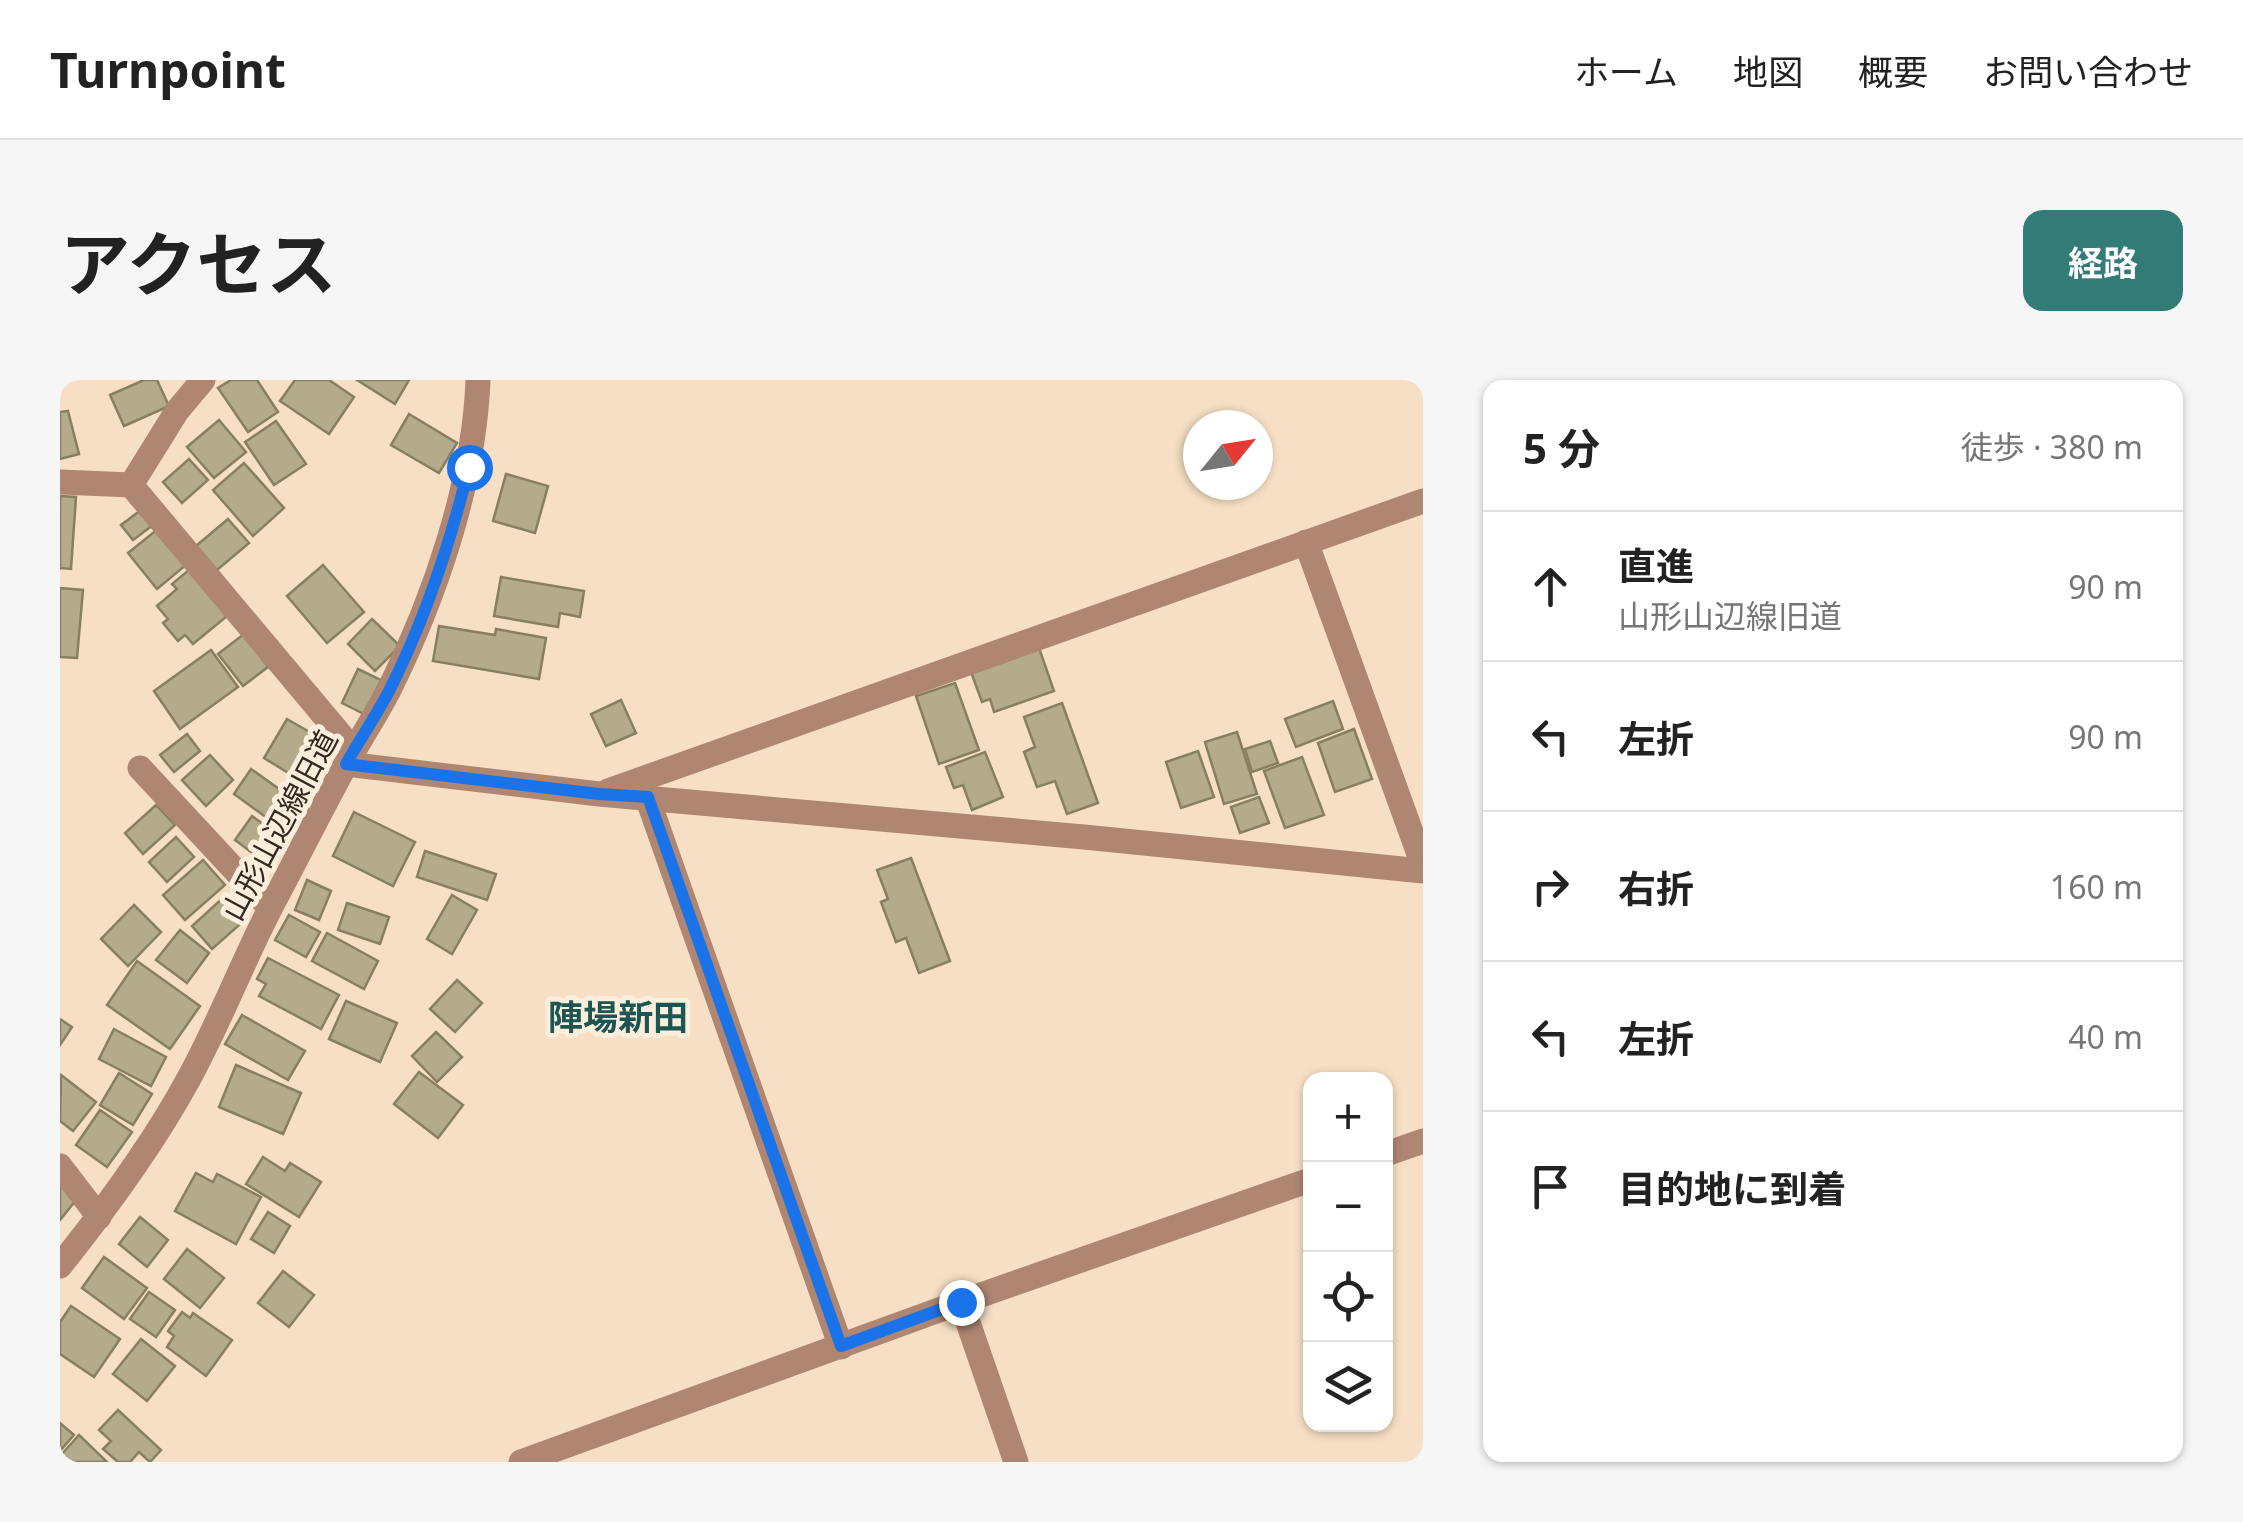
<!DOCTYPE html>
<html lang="ja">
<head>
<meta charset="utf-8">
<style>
  body { margin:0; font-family:"Noto Sans","Noto Sans JP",sans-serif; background:#f6f6f6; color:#222 }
  .controls { position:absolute; right:30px; bottom:30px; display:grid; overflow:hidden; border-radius:20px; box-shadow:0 2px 8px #0004 }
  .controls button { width:90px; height:90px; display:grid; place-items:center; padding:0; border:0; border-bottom:2px solid #e0e0e0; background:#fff; color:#222; font:50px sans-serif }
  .compass { position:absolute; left:1123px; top:30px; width:90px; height:90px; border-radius:50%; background:#fff; box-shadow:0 2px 8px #0004; rotate:60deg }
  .stop { position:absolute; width:30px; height:30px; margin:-22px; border:8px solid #1a73e8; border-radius:50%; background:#fff }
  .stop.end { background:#1a73e8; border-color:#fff; box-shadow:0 2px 10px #0008 }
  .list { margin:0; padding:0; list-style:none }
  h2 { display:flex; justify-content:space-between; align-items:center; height:130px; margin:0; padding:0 40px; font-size:42px }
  h2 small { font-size:32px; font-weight:400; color:#767676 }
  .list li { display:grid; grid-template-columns:65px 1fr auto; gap:30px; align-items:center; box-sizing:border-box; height:150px; padding:0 40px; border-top:2px solid #e0e0e0 }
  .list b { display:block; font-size:38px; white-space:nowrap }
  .list p { margin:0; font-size:32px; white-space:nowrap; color:#767676 }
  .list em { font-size:32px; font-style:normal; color:#767676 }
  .icon { flex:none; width:55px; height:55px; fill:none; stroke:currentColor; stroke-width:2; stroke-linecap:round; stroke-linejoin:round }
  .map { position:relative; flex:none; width:1363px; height:1082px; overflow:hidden; border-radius:20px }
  header { display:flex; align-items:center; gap:60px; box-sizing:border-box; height:140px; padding:0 50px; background:#fff; border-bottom:2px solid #e0e0e0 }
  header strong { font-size:48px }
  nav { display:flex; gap:55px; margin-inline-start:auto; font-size:35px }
  .intro { display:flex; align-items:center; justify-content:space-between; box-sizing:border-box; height:240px; padding:0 60px }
  h1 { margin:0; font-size:70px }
  .button { padding:25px 45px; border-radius:20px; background:#337b76; color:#fff; font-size:35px; font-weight:700 }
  main { display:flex; gap:60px; padding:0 60px }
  aside { flex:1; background:#fff; border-radius:20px; box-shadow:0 2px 8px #0004 }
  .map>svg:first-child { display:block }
  .building { fill:#b3ab8b; stroke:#877f61; stroke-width:2.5 }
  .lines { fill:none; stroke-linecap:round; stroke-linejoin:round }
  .minor { stroke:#af8671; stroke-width:25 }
  .route { stroke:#1a73e8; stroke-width:12 }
  .labels { text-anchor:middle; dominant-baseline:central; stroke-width:10; stroke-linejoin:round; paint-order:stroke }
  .street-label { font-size:30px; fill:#32291f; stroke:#fceedd }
  .quarter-label { font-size:35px; font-weight:bold; fill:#1c5653; stroke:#fceedd }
</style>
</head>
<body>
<header>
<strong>Turnpoint</strong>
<nav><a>ホーム</a><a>地図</a><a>概要</a><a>お問い合わせ</a></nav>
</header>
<div class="intro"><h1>アクセス</h1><a class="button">経路</a></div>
<main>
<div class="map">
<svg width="1363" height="1082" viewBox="0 0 1363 1082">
  <rect width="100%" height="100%" fill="#f6dfc4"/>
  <!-- building -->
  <g class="building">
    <polygon points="84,0 97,0 109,26 64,46 50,15"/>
    <polygon points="171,0 197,0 218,32 188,52 158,8"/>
    <polygon points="235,0 269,0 294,17 269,54 220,21"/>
    <polygon points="297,0 349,0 335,24"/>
    <polygon points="8,31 19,74 0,79 0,32"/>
    <polygon points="349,34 397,63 379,93 331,65"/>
    <polygon points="159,40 186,72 154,98 127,67"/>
    <polygon points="216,41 246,84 214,105 185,62"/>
    <polygon points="129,79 148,100 122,123 103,102"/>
    <polygon points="184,83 224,128 193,156 153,110"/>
    <polygon points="446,94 488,106 475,153 433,141"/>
    <polygon points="0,116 16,117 11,189 0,188"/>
    <polygon points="81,130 93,145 73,160 61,145"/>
    <polygon points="168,139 189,163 157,190 136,166"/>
    <polygon points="98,149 127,184 97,209 68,173"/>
    <polygon points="263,185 304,232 267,263 227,216"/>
    <polygon points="129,190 167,236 133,264 125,255 118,261 103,243 108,239 97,226 117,209 112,204"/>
    <polygon points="441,197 524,211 520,237 500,233 498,247 434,236"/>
    <polygon points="0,208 23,210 17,278 0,277"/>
    <polygon points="312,239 340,266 315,291 288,264"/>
    <polygon points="379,246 435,255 436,249 486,258 479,299 373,281"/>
    <polygon points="184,254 208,287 183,306 158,274"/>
    <polygon points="979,268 994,311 934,332 930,319 922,322 911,292"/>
    <polygon points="151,270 178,307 120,349 94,311"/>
    <polygon points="298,289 321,300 304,334 282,323"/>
    <polygon points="895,303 919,370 879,384 856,316"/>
    <polygon points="561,320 576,353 546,366 531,334"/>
    <polygon points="1273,321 1283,349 1236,367 1225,339"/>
    <polygon points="1002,323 1038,423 1007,434 995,401 977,407 964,372 975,367 964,337"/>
    <polygon points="227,339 272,365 248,405 204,378"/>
    <polygon points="1294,349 1312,399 1275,412 1258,363"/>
    <polygon points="1177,352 1197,414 1164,424 1145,362"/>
    <polygon points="127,354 140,371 114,392 100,375"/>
    <polygon points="1210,361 1218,383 1192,392 1185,369"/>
    <polygon points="1138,371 1154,417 1121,428 1106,382"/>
    <polygon points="925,372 943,417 912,430 903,405 894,408 886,387"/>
    <polygon points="150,375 173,400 146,426 122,400"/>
    <polygon points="1242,377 1264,435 1225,448 1204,391"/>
    <polygon points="191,389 243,426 225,451 174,414"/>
    <polygon points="1199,417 1209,443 1180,453 1171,427"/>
    <polygon points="96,425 115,445 83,474 65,453"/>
    <polygon points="294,432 355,462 333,506 273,476"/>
    <polygon points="192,436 220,456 203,481 175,460"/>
    <polygon points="116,457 134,477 107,502 89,482"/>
    <polygon points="365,471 436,494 427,520 357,497"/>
    <polygon points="851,478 890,581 859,593 846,558 836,562 821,522 828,519 817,490"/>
    <polygon points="143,480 165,505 125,540 103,515"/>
    <polygon points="247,500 271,511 259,540 235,530"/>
    <polygon points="392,515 417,530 392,574 367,559"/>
    <polygon points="165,516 186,539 152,569 132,546"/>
    <polygon points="287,523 329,537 320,564 278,550"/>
    <polygon points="74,525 101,552 68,586 41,559"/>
    <polygon points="229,535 260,552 246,577 215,560"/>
    <polygon points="120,550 149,573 127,603 96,580"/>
    <polygon points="267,553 318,581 304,609 252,581"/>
    <polygon points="208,578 279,615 261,649 199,616 206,604 197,599"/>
    <polygon points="77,581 140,626 110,669 47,625"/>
    <polygon points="397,600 422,623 395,652 370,629"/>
    <polygon points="286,621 337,643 320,682 269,659"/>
    <polygon points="182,635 245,671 228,700 165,664"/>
    <polygon points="0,639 12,647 0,665"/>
    <polygon points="54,649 106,677 91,706 39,679"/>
    <polygon points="376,652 402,677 377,702 352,676"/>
    <polygon points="176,685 241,713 223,754 159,727"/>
    <polygon points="359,692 403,725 378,758 334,724"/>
    <polygon points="59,693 92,714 73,745 40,725"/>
    <polygon points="1,695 36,722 13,751 0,741"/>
    <polygon points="40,730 72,752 47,787 16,765"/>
    <polygon points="203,777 225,791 230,783 261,802 239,837 186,804"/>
    <polygon points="136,793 153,802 157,794 201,817 176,864 115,831"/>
    <polygon points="0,805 17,819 0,840"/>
    <polygon points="208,832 230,846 214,873 191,859"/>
    <polygon points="80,837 108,860 87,887 59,864"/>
    <polygon points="127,869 164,898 140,928 104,899"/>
    <polygon points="44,877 87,908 64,939 22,908"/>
    <polygon points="223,891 254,915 229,947 198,923"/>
    <polygon points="89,912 115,930 96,957 70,939"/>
    <polygon points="11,926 60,959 34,997 0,974 0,942"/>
    <polygon points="122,932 130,938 133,933 172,960 146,996 107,967 114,956 108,951"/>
    <polygon points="81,959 115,986 87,1021 53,994"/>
    <polygon points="58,1030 101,1070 90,1082 79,1072 70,1082 58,1082 43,1069 51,1061 39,1050"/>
    <polygon points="0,1043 14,1055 0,1071"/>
    <polygon points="19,1055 47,1082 0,1082 0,1076"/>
  </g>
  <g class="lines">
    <!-- minor -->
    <g class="minor">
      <polyline points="0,102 71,105 117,31 143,0"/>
      <polyline points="71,105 294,371"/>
      <polyline points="1246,162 1363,485"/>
      <polyline points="286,384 539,414 1024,457 1363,491"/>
      <polyline points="80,388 210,528"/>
      <polyline points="548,411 1363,121"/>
      <polyline points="587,417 781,967"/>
      <polyline points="1326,774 1363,761"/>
      <polyline points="0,786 39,837"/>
      <path d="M0 886C47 827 92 766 128 700 160 642 183 580 213 523 238 476 262 428 287 382 301 358 316 335 329 310 375 217 414 104 418 0"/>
      <polyline points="901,922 956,1082"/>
      <polyline points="461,1082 901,922 1250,800"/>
    </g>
  </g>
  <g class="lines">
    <!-- route -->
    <path class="route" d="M409 87C390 164 365 240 329 311 316 336 300 359 286 384L539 414 588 417 781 966 901 922"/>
  </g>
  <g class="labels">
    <!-- street labels -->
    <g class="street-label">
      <text transform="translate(219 445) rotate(-62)">山形山辺線旧道</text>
    </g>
    <!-- quarter labels -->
    <g class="quarter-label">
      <text x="558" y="636">陣場新田</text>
    </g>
  </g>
</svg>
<div class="controls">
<button>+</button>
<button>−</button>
<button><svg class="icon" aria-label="locate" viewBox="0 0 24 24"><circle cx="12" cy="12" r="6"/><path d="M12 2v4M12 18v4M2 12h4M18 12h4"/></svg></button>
<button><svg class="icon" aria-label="layers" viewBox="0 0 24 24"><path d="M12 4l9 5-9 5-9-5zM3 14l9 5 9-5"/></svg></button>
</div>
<svg class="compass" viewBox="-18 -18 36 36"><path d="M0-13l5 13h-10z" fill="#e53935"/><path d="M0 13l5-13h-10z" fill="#767676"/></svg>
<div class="stop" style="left:409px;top:87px"></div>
<div class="stop end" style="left:901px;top:922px"></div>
</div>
<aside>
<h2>5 分<small>徒歩 · 380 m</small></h2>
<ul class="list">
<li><svg class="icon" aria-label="ahead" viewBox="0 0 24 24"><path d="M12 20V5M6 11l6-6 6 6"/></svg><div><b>直進</b><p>山形山辺線旧道</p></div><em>90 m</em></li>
<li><svg class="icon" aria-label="left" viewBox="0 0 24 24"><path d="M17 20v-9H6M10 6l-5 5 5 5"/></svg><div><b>左折</b></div><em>90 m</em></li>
<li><svg class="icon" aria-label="right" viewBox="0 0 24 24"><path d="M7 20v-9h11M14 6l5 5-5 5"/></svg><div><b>右折</b></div><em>160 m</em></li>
<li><svg class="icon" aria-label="left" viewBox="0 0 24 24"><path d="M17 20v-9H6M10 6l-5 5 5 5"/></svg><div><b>左折</b></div><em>40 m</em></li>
<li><svg class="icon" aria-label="arrive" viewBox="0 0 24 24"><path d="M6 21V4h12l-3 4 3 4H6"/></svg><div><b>目的地に到着</b></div></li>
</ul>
</aside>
</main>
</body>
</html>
